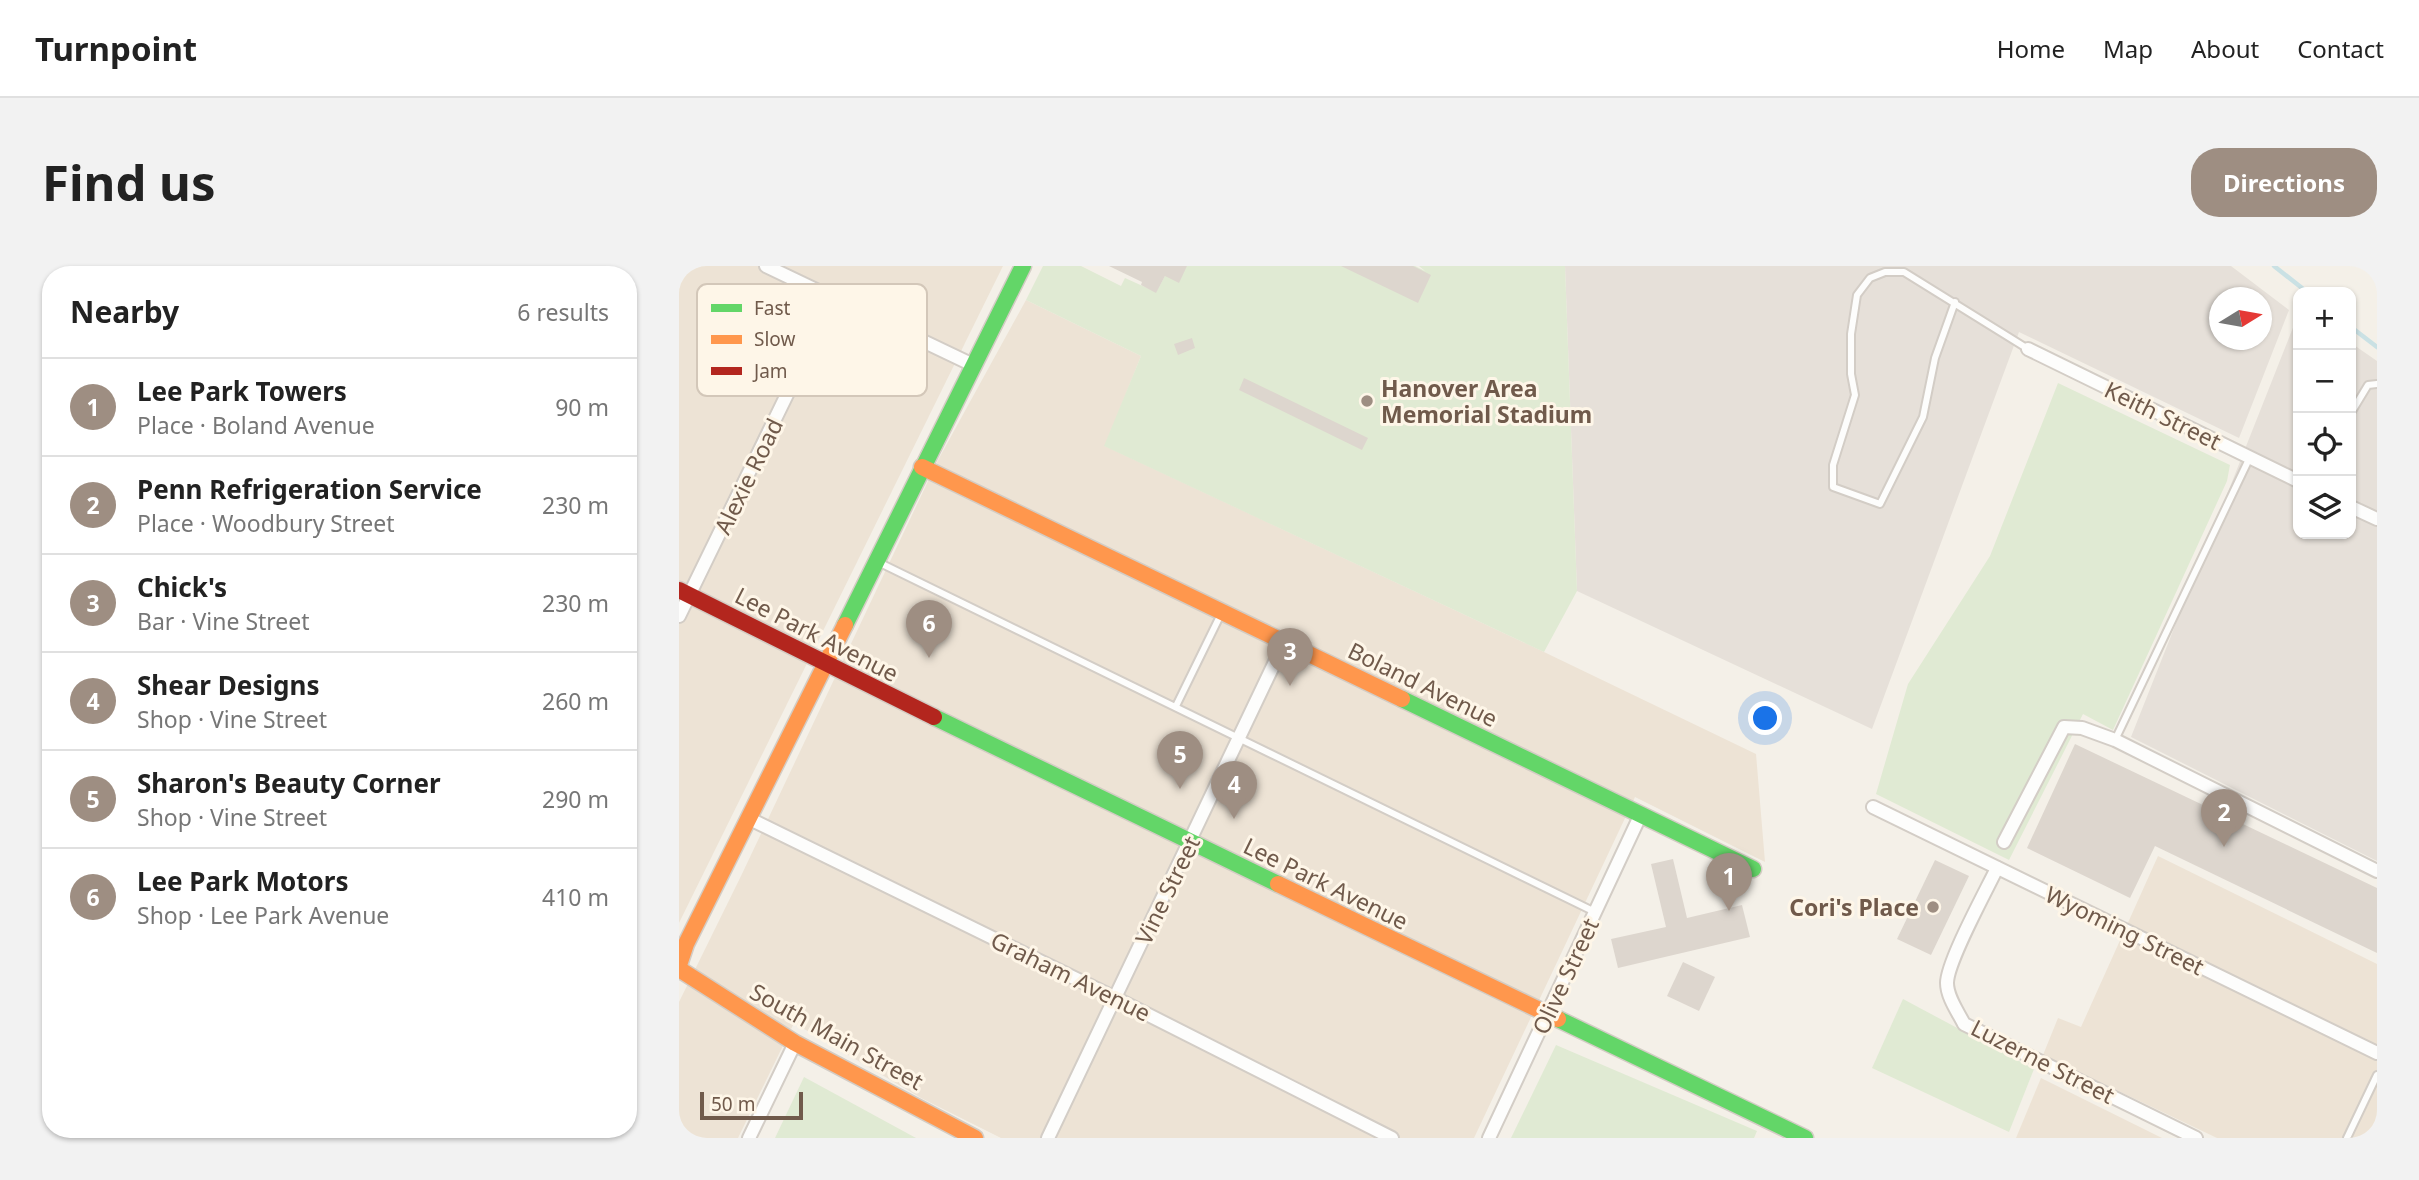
<!DOCTYPE html>
<html lang="en">
<head>
<meta charset="utf-8">
<style>
  body { margin:0; font-family:"Noto Sans",sans-serif; background:#f2f2f2; color:#222 }
  .controls { position:absolute; right:21px; top:21px; display:grid; overflow:hidden; border-radius:14px; box-shadow:0 2px 5px #0004 }
  .controls button { width:63px; height:63px; display:grid; place-items:center; padding:0; border:0; border-bottom:2px solid #e0e0e0; background:#fff; color:#222; font:35px sans-serif }
  .compass { position:absolute; left:1530px; top:21px; width:63px; height:63px; border-radius:50%; background:#fff; box-shadow:0 2px 5px #0004; rotate:79deg }
  .scale { position:absolute; left:21px; bottom:18px; width:103px; box-sizing:border-box; padding-left:7px; border:4px solid #705a4b; border-top:0; font-size:19px; line-height:24px; white-space:nowrap; color:#705a4b; -webkit-text-stroke:5px #fef6e8; paint-order:stroke }
  .you { position:absolute; left:1087px; top:453px; width:24px; height:24px; margin:-18px; border:5px solid #fff; border-radius:50%; background:#1a73e8; box-shadow:0 0 0 10px #1a73e833 }
  .badge { display:grid; place-items:center; width:46px; height:46px; border-radius:50%; background:#9e8e82; color:#fff; font-size:23px; font-weight:700 }
  .pin { position:absolute; translate:-50% -58px; filter:drop-shadow(0 2px 4px #0008) }
  .pin::after { content:''; position:absolute; top:37px; width:24px; height:21px; background:inherit; clip-path:polygon(0 0,100% 0,50% 100%) }
  .list { margin:0; padding:0; list-style:none }
  h2 { display:flex; justify-content:space-between; align-items:center; height:91px; margin:0; padding:0 28px; font-size:30px }
  h2 small { font-size:23px; font-weight:400; color:#767676 }
  .list li { display:grid; grid-template-columns:46px 1fr auto; gap:21px; align-items:center; box-sizing:border-box; height:98px; padding:0 28px; border-top:2px solid #e0e0e0 }
  .list b { display:block; font-size:26px; white-space:nowrap }
  .list p { margin:0; font-size:23px; white-space:nowrap; color:#767676 }
  .list em { font-size:23px; font-style:normal; color:#767676 }
  .icon { flex:none; width:38px; height:38px; fill:none; stroke:currentColor; stroke-width:2; stroke-linecap:round; stroke-linejoin:round }
  .map { position:relative; flex:none; width:1698px; height:872px; overflow:hidden; border-radius:28px }
  header { display:flex; align-items:center; gap:42px; box-sizing:border-box; height:98px; padding:0 35px; background:#fff; border-bottom:2px solid #e0e0e0 }
  header strong { font-size:33px }
  nav { display:flex; gap:38px; margin-inline-start:auto; font-size:24px }
  .intro { display:flex; align-items:center; justify-content:space-between; box-sizing:border-box; height:168px; padding:0 42px }
  h1 { margin:0; font-size:49px }
  .button { padding:18px 32px; border-radius:28px; background:#9e8e82; color:#fff; font-size:24px; font-weight:700 }
  main { display:flex; gap:42px; padding:0 42px }
  aside { flex:1; background:#fff; border-radius:28px; box-shadow:0 2px 5px #0004 }
  .map>svg:first-child { display:block }
  .residential { fill:#ede3d5 }
  .industrial { fill:#e6e0d9; fill-rule:evenodd }
  .green { fill:#e0ead3 }
  .lines { fill:none; stroke-linecap:round; stroke-linejoin:round }
  .stream { stroke:#cae1e4; stroke-width:4.5 }
  .building { fill:#ddd6ce }
  .lane-casing { stroke:#d3cdc6; stroke-width:10 }
  .street-casing { stroke:#d3cdc6; stroke-width:16 }
  .fast-casing { stroke:#d3ccc4; stroke-width:19 }
  .slow-casing { stroke:#d3ccc4; stroke-width:19 }
  .jam-casing { stroke:#d3ccc4; stroke-width:19 }
  .lane { stroke:#fdfdfc; stroke-width:6 }
  .street { stroke:#fdfdfc; stroke-width:12 }
  .fast { stroke:#63d668; stroke-width:16 }
  .slow { stroke:#ff974d; stroke-width:16 }
  .jam { stroke:#b3261e; stroke-width:16 }
  .poi-dot { fill:#9e8e82; stroke:#fef6e8; stroke-width:2.5 }
  .labels { text-anchor:middle; dominant-baseline:central; stroke-width:6; stroke-linejoin:round; paint-order:stroke }
  .poi-label { font-size:23px; font-weight:bold; fill:#705a4b; stroke:#fef6e8; text-anchor:start }
  .street-label { font-size:23px; fill:#705a4b; stroke:#fef6e8 }
  .key { fill:#fef6e8; stroke:#d3c7b9; stroke-width:2 }
  .key-label { font-size:19px; fill:#705a4b }
</style>
</head>
<body>
<header>
<strong>Turnpoint</strong>
<nav><a>Home</a><a>Map</a><a>About</a><a>Contact</a></nav>
</header>
<div class="intro"><h1>Find us</h1><a class="button">Directions</a></div>
<main>
<aside>
<h2>Nearby<small>6 results</small></h2>
<ul class="list">
<li><span class="badge">1</span><div><b>Lee Park Towers</b><p>Place · Boland Avenue</p></div><em>90 m</em></li>
<li><span class="badge">2</span><div><b>Penn Refrigeration Service</b><p>Place · Woodbury Street</p></div><em>230 m</em></li>
<li><span class="badge">3</span><div><b>Chick's</b><p>Bar · Vine Street</p></div><em>230 m</em></li>
<li><span class="badge">4</span><div><b>Shear Designs</b><p>Shop · Vine Street</p></div><em>260 m</em></li>
<li><span class="badge">5</span><div><b>Sharon's Beauty Corner</b><p>Shop · Vine Street</p></div><em>290 m</em></li>
<li><span class="badge">6</span><div><b>Lee Park Motors</b><p>Shop · Lee Park Avenue</p></div><em>410 m</em></li>
</ul>
</aside>
<div class="map">
<svg width="1698" height="872" viewBox="0 0 1698 872">
  <rect width="100%" height="100%" fill="#f4f0e8"/>
  <!-- residential -->
  <g class="residential">
    <polygon points="0,0 324,0 0,657"/>
    <polygon points="347,34 462,90 426,180 865,386 1077,488 1086,596 956,531 795,872 322,872 242,832 115,757 59,872 0,872 0,736 62,610 259,194"/>
    <polygon points="1479,590 1698,698 1698,872 1538,872 1364,789 1379,752 1402,761"/>
    <polygon points="1362,812 1483,872 1337,872"/>
  </g>
  <!-- industrial -->
  <g class="industrial">
    <path d="M886 0H1552L1610 44 1560 172 1340 66 1193 463 898 325ZM1540 32H1582V74H1540Z"/>
    <polygon points="1619,49 1619,268 1672,268 1672,77 1698,95 1698,595 1452,471"/>
  </g>
  <!-- green -->
  <g class="green">
    <polygon points="364,0 402,0 442,20 446,12 477,26 486,10 508,0 736,0 746,5 740,0 886,0 898,325 865,386 425,180 462,90 347,34"/>
    <polygon points="1379,117 1551,199 1548,215 1434,464 1404,448 1330,594 1197,528 1229,418 1311,290"/>
    <polygon points="1224,733 1355,803 1330,866 1193,802"/>
    <polygon points="877,779 1078,865 1075,872 832,872"/>
    <polygon points="125,811 237,872 96,872"/>
  </g>
  <g class="lines">
    <!-- stream -->
    <g class="stream">
      <polyline points="1595,0 1628,26"/>
      <polyline points="1672,61 1698,81"/>
    </g>
  </g>
  <!-- building -->
  <g class="building">
    <polygon points="430,0 508,0 500,17 486,10 477,27 462,19 463,16"/>
    <polygon points="662,0 734,0 752,9 739,37"/>
    <polygon points="513,72 516,82 499,89 495,78"/>
    <polygon points="565,112 689,172 683,184 560,124"/>
    <polygon points="1396,478 1698,622 1698,687 1476,580 1451,632 1348,582"/>
    <polygon points="994,593 1008,652 1063,639 1071,671 939,702 932,673 987,661 972,598"/>
    <polygon points="1256,594 1290,610 1252,689 1218,673"/>
    <polygon points="1004,696 1036,711 1020,745 988,730"/>
  </g>
  <g class="lines">
    <!-- lane casing -->
    <g class="lane-casing">
      <g id="lane">
        <polyline points="1276,36 1256,92 1244,151 1201,238 1154,221 1154,199 1176,129 1172,108 1172,68 1178,29 1191,12 1206,6 1225,6 1349,83"/>
        <polyline points="1672,147 1689,119 1698,118"/>
        <polyline points="199,296 916,646"/>
        <polyline points="497,440 542,348"/>
        <polyline points="1436,474 1571,191"/>
        <polyline points="1668,872 1698,809"/>
      </g>
    </g>
    <!-- street casing -->
    <g class="street-casing">
      <g id="street">
        <polyline points="87,0 294,99"/>
        <polyline points="1349,83 1619,215"/>
        <polyline points="1672,241 1698,253"/>
        <polyline points="0,350 155,32"/>
        <polyline points="1194,541 1698,787"/>
        <polyline points="69,552 436,732 713,872"/>
        <polyline points="1325,576 1385,461 1403,462 1436,474 1698,605"/>
        <path d="M1318 602C1307 625 1268 696 1268 717 1268 731 1279 746 1285 758L1517 872"/>
        <polyline points="70,872 116,777"/>
        <polyline points="369,872 605,377"/>
        <polyline points="810,872 962,548"/>
      </g>
    </g>
    <!-- fast casing -->
    <g class="fast-casing">
      <g id="fast">
        <polyline points="166,359 344,0"/>
        <polyline points="723,433 1074,603"/>
        <polyline points="255,451 599,618"/>
        <polyline points="879,753 1126,872"/>
      </g>
    </g>
    <!-- slow casing -->
    <g class="slow-casing">
      <g id="slow">
        <polyline points="243,201 723,433"/>
        <polyline points="599,618 879,753"/>
        <polyline points="0,699 7,678 166,359"/>
        <polyline points="0,703 116,777 296,872"/>
      </g>
    </g>
    <!-- jam casing -->
    <g class="jam-casing">
      <polyline id="jam" points="0,324 255,451"/>
    </g>
    <!-- lane -->
    <use href="#lane" class="lane"/>
    <!-- street -->
    <use href="#street" class="street"/>
    <!-- fast -->
    <use href="#fast" class="fast"/>
    <!-- slow -->
    <use href="#slow" class="slow"/>
    <!-- jam -->
    <use href="#jam" class="jam"/>
  </g>
  <!-- markers -->
  <g class="poi-dot">
    <circle cx="688" cy="135" r="7"/>
    <circle cx="1254" cy="641" r="7"/>
  </g>
  <g class="labels">
    <!-- poi labels -->
    <g class="poi-label">
      <text x="702" y="122">Hanover Area<tspan x="702" dy="26">Memorial Stadium</tspan></text>
      <text x="1240" y="641" text-anchor="end">Cori's Place</text>
    </g>
    <!-- street labels -->
    <g class="street-label">
      <text transform="translate(1484 149) rotate(26)">Keith Street</text>
      <text transform="translate(69 210) rotate(-64)">Alexie Road</text>
      <text transform="translate(138 368) rotate(27)">Lee Park Avenue</text>
      <text transform="translate(744 418) rotate(26)">Boland Avenue</text>
      <text transform="translate(647 617) rotate(26)">Lee Park Avenue</text>
      <text transform="translate(488 624) rotate(-64)">Vine Street</text>
      <text transform="translate(1446 664) rotate(26)">Wyoming Street</text>
      <text transform="translate(392 710) rotate(26)">Graham Avenue</text>
      <text transform="translate(886 710) rotate(-65)">Olive Street</text>
      <text transform="translate(158 770) rotate(29)">South Main Street</text>
      <text transform="translate(1364 795) rotate(27)">Luzerne Street</text>
    </g>
  </g>
  <!-- legend -->
  <rect x="18" y="18" width="230" height="112" rx="10" class="key"/>
  <rect x="32" y="38" width="31" height="8" fill="#63d668"/>
  <rect x="32" y="69" width="31" height="9" fill="#ff974d"/>
  <rect x="32" y="101" width="31" height="8" fill="#b3261e"/>
  <g class="key-label">
    <text x="75" y="49">Fast</text>
    <text x="75" y="80">Slow</text>
    <text x="75" y="112">Jam</text>
  </g>
</svg>
<div class="controls">
<button>+</button>
<button>−</button>
<button><svg class="icon" aria-label="locate" viewBox="0 0 24 24"><circle cx="12" cy="12" r="6"/><path d="M12 2v4M12 18v4M2 12h4M18 12h4"/></svg></button>
<button><svg class="icon" aria-label="layers" viewBox="0 0 24 24"><path d="M12 4l9 5-9 5-9-5zM3 14l9 5 9-5"/></svg></button>
</div>
<svg class="compass" viewBox="-18 -18 36 36"><path d="M0-13l5 13h-10z" fill="#e53935"/><path d="M0 13l5-13h-10z" fill="#767676"/></svg>
<div class="scale">50 m</div>
<div class="you"></div>
<div class="pin badge" style="left:1050px;top:645px">1</div>
<div class="pin badge" style="left:1545px;top:581px">2</div>
<div class="pin badge" style="left:611px;top:420px">3</div>
<div class="pin badge" style="left:555px;top:553px">4</div>
<div class="pin badge" style="left:501px;top:523px">5</div>
<div class="pin badge" style="left:250px;top:392px">6</div>
</div>
</main>
</body>
</html>
